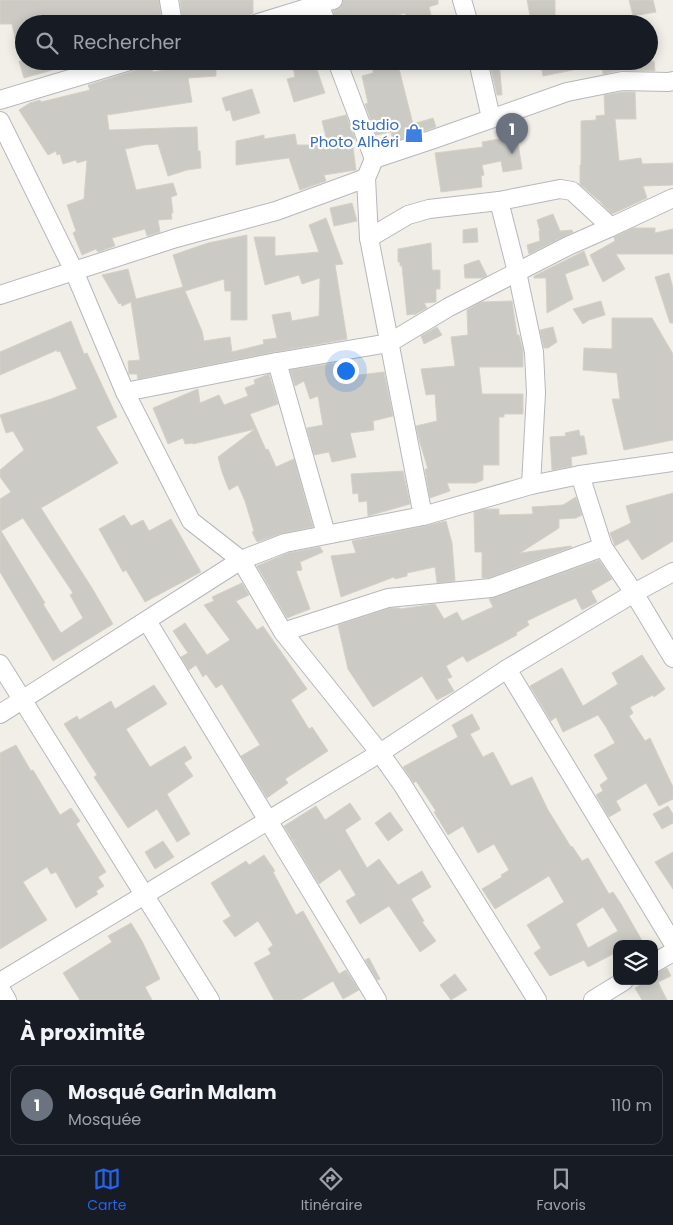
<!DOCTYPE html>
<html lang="fr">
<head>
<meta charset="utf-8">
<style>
  body { margin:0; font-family:Poppins,sans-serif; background:#20242c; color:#f1f3f6 }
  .controls { position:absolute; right:15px; bottom:15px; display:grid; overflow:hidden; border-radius:10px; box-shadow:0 2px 12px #0003 }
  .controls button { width:45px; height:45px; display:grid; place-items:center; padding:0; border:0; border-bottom:1px solid #363941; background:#171b24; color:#f1f3f6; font:25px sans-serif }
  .you { position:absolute; left:345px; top:370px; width:18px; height:18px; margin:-12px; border:4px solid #fff; border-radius:50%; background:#1a73e8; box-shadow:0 0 0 8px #1a73e833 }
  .badge { display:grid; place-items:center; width:32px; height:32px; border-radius:50%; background:#2563eb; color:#fff; font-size:16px; font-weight:700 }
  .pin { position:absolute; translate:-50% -41px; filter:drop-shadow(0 1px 2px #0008) }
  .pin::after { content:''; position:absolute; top:26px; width:18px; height:15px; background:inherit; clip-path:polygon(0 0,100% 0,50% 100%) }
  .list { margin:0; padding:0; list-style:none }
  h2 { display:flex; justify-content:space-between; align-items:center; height:65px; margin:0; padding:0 20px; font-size:21px }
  h2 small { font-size:16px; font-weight:400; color:#9ea1a6 }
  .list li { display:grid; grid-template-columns:32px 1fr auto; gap:15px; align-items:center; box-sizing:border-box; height:80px; margin:0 10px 10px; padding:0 10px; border:1px solid #363941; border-radius:10px }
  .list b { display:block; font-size:19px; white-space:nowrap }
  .list p { margin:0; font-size:16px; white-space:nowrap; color:#9ea1a6 }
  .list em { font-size:16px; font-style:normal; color:#9ea1a6 }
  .icon { flex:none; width:28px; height:28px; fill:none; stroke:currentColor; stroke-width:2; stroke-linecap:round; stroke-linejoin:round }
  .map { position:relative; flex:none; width:673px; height:1000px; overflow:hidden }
  .search { position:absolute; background:#171b24; box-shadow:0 2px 12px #0003; left:15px; right:15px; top:15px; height:55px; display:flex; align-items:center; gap:12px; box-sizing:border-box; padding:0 18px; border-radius:28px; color:#9ea1a6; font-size:19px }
  .sheet { height:155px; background:#171b24 }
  nav { display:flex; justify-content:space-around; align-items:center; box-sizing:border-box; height:70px; border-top:1px solid #363941; background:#171b24; font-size:14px; color:#9ea1a6 }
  nav a { display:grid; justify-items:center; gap:2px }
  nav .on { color:#2563eb }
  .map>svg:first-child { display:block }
  .building { fill:#cccac5; stroke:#d6d1c6; fill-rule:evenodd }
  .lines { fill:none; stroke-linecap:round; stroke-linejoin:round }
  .minor-casing { stroke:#b5b8bc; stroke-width:20 }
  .minor { stroke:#fff; stroke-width:18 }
  .labels { text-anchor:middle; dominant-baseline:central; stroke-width:4.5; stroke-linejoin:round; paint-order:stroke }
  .shop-label { font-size:15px; fill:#366cbe; stroke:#fff; text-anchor:end }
</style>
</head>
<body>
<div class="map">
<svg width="673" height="1000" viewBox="0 0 673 1000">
  <rect width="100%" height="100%" fill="#f1efe8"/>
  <!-- building -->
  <g class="building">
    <polygon points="0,0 159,0 162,24 84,24 83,18 56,24 24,24 24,50 18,51 12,24 0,24"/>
    <polygon points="180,0 253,0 253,13 248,16 245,23 243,24 183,24"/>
    <polygon points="343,0 438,0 438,4 429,7 431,15 407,20 405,13 376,21 377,24 337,24 333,11 340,8"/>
    <polygon points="527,0 555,0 555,17 550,18 550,20 531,21"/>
    <polygon points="629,0 653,0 656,12 633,16"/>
    <polygon points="19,61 70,61 70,65 24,78"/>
    <polygon points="140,61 152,61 153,72 180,67 180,64 216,61 216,76 188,78 192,102 107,115 109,130 197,127 198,151 200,151 201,168 187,170 168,176 158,144 144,145 125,149 136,190 173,183 177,195 171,197 173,213 171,213 172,219 158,220 160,232 147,236 145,229 112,238 115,246 98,252 96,249 82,255 73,233 76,231 67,205 84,199 87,160 77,163 76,160 63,164 60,154 57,155 56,151 48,155 19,110 30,103 40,100 41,102 90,90 88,85 134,71 138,68"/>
    <polygon points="292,61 314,61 325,93 294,102 287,79 295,77"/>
    <polygon points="373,61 397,61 413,124 433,118 436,127 393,142 391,132 376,135 365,104 368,103 362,76 373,73"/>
    <polygon points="489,61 499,61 502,95 497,95"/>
    <polygon points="540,61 583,61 583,68 543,76"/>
    <polygon points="602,61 654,61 655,71 622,70 603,74"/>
    <polygon points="252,89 260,113 233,121 230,110 226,111 222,98"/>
    <polygon points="623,92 635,92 636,119 615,119 619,161 641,158 642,164 673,163 673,185 643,186 647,198 612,214 601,203 599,200 598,200 580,184 580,165 581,165 581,121 596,120 596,116 605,115 604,95"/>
    <polygon points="346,115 355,139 352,140 356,170 324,175 326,181 300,190 289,158 236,165 236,141 264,135 264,139 295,134 297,145 328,145 322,121"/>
    <polygon points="517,136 522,169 503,172 501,161 482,165 484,175 481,176 482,187 441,192 435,153 483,147 482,142"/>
    <polygon points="352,203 357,221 334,226 330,208"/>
    <polygon points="553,214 560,231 572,230 573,232 529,254 527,245 540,241 539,231 540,231 537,220"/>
    <polygon points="326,218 343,264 335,265 347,339 275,352 138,379 137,374 129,374 128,361 140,360 131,302 122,306 121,303 119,304 102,275 128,269 136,299 183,287 173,255 208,243 247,235 247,320 231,320 231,291 225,291 224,279 185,291 202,331 204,341 230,337 232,352 264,344 263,340 277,338 272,315 290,312 292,321 319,316 320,278 302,284 299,275 265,285 254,237 275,237 275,256 319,252 309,225"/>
    <polygon points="477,228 478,242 463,243 463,230"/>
    <polygon points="633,228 655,228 655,233 673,229 673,254 616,254 625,269 603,282 590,255 615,241 614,237"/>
    <polygon points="431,243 432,270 440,270 440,289 436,289 436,302 424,303 427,308 414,315 414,314 407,315 402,266 400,266 400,262 398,262 398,249"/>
    <polygon points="584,251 589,265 565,274 573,299 547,313 546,278 534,278 534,276"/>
    <polygon points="479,260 487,276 483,278 465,278 464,265"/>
    <polygon points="669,273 673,288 673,323 670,323 655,277"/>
    <polygon points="512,301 517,335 519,335 523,351 523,367 479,367 482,394 523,394 523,414 504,414 504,417 499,417 499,465 483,465 483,480 476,483 447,483 450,491 430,498 425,469 428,469 420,443 416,426 437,421 435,394 426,395 421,369 455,366 451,337 468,335 467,310 481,302"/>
    <polygon points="601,301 605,315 589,320 583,324 573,309"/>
    <polygon points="612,318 652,318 673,354 673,440 624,450 612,399 620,399 617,373 583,370 584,348 612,349"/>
    <path d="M71 321 84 354 87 353 117 417 96 427 118 463 41 508 92 588 113 624 53 661 0 572V499L11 492 0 477V470L24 450 13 431 6 433 0 415 51 399 77 389 60 351 57 352V350L0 375V352ZM23 518 73 593 70 595 83 618 61 633 43 604 45 603 1 531Z"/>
    <polygon points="437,327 442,335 424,344 421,336"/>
    <polygon points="553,327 557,342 548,348 544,348 540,330"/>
    <polygon points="348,361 351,376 384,372 393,416 373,421 374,430 350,433 356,457 332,462 329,452 314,455 307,428 323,425 318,396 310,399 304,381 295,386 290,370"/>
    <polygon points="269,374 278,404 250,414 266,450 268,449 276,467 294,459 313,527 283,533 257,542 252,532 254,531 245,501 238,485 229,490 222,472 218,457 255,429 193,444 193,443 185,444 183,438 168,444 153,408 198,389 200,403 219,395 224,405 248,396 245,388 255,384 254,380"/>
    <polygon points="579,430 580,436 584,436 587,454 571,457 572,466 552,470 550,437 566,436 565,433"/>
    <polygon points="403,471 410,504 368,516 367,501 359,502 358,493 353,494 351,474"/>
    <polygon points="673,493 673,541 642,560 628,539 615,546 610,533 631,523 626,506"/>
    <polygon points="576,497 582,515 576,518 559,519 559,528 520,553 571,546 572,547 489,578 482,578 482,552 475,552 474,512 485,509 499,509 499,515 533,514 532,507 563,505"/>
    <polygon points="124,515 131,526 143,520 149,531 171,519 201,572 145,602 126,570 123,572 99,529"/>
    <polygon points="446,521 452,543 455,581 437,583 435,567 407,573 407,576 395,579 394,577 341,597 331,556 356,553 352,541 425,526"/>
    <polygon points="320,547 323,552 300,562 302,570 296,571 310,609 287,618 257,566 288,553"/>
    <polygon points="599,560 612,579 591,591 597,602 582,610 576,598 560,605 527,621 529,625 516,633 517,635 467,662 463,656 446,666 452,677 447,679 454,691 437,700 422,676 373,707 348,669 338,625 390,608 399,608 400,609 435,604 444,619 457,612 462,621 493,607 489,599"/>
    <polygon points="242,583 249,595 236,601 257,630 263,626 307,689 291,700 309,729 312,727 328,751 285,779 288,783 267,798 241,756 260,745 222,684 216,688 206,674 203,677 196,665 189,670 181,657 188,653 173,631 185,623 207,655 230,640 204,605 214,601 212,597"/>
    <polygon points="642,655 665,689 654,697 653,695 630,707 633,713 629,716 645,741 650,738 673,787 673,799 659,806 646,783 616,801 621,810 609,817 596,795 603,791 600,785 608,779 594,755 615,743 606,727 598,715 563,732 556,717 551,721 530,686 562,668 583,706 618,684 612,673"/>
    <polygon points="154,685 167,704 126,729 150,767 185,746 192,758 184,763 193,776 167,794 190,834 177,842 157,809 128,828 94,777 97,775 64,724 77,716 79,720 111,701 115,709"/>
    <path d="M472 714 480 729 470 734 483 757 493 752 511 786 532 777 548 810 571 847 572 846 582 861 588 858 609 894 613 892 621 904 644 944H617V952L588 967 584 960 550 976 534 953 541 948 527 925 564 902 549 876 495 909 482 889 502 877 501 875 509 870 494 844 478 853 463 826 448 835 434 812 436 811 416 781 414 783 403 767 458 737 452 725ZM603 907 618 931 588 948 576 924Z"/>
    <polygon points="16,745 31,771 33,770 60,815 71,808 80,821 76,824 106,872 98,877 104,886 96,891 98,894 76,908 56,872 51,874 47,867 23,882 47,920 0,949 0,753"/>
    <polygon points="350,803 361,819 345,830 367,868 379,859 398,885 422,871 431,887 411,899 424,921 422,922 436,941 420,952 389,906 360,924 346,901 356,895 340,869 319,884 284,826 316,806 325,820"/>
    <polygon points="668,806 673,814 673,823 662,829 653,814"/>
    <polygon points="390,812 403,830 388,841 375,823"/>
    <polygon points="163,841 174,857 155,869 145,852"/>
    <polygon points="673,852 673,889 655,862"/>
    <polygon points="264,855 275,871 273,872 296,915 303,911 339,974 346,970 359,990 343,999 333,981 301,1000 274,1000 254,963 271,954 268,949 273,945 258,921 235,937 223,921 231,916 211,883 246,861 249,865"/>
    <polygon points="131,923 142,941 160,979 145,987 152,1000 80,1000 63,973 112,942 108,936"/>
    <polygon points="369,958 380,979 377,980 365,960"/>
    <polygon points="667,968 671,976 658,982 667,1000 642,1000 635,988 648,981 654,981 654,974"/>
    <polygon points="455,974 467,990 451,1000 440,985"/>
  </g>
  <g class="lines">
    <!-- minor casing -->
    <g class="minor-casing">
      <g id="minor">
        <polyline points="169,0 173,24"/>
        <polyline points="317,0 327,24"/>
        <polyline points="462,0 469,24"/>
        <polyline points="255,24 333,0"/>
        <polyline points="337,61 374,159 366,178 369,238 423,516"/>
        <polyline points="478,61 491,118"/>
        <polyline points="0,100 130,61"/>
        <polyline points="0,121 74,271 125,392 191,521 241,560 285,543 423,516 531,485 580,475 673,462"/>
        <polyline points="374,159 434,139 567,92 622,81 668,82 673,81"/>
        <polyline points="499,201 517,272 534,352 536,393 531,485"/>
        <polyline points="369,238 408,215 429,209 499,201 560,189 572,191 611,227 673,198"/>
        <polyline points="0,295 176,238 276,211 366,178"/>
        <polyline points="277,362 326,534"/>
        <polyline points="125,392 277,362 389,343 449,307 568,246 611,227"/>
        <polyline points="580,475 603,547 634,593 673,658"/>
        <polyline points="147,621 377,1000"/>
        <polyline points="283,632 388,598 491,588 603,547"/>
        <polyline points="0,664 210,1000"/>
        <polyline points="507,669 673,943"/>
        <polyline points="0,714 241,560 283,632 380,753 402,784 537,1000"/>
        <polyline points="654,963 673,952"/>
        <polyline points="0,982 380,753 507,669 634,593 673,572"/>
        <polyline points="0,988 7,1000"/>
        <polyline points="593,1000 624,981"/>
      </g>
    </g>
    <!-- minor -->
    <use href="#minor" class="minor"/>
  </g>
  <!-- icons -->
  <defs>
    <g id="shop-bare" transform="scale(1.5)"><path d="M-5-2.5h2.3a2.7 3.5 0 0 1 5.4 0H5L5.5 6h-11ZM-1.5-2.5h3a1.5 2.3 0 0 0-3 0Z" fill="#3f7fe0" stroke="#fff" stroke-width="2.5" paint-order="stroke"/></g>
  </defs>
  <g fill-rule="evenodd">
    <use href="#shop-bare" x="414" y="133"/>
  </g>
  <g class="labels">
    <!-- shop labels -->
    <g class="shop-label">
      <text x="399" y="124">Studio<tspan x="399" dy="17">Photo Alhéri</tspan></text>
    </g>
  </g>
</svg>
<div class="controls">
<button><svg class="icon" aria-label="layers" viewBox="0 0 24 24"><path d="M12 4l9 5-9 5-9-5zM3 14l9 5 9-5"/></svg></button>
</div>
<div class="you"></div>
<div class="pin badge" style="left:512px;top:154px;background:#6b7280">1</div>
<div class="search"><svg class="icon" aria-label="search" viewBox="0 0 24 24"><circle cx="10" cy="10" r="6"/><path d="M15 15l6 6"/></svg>Rechercher</div>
</div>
<section class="sheet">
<h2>À proximité<small></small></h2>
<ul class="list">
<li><span class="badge" style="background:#6b7280">1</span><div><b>Mosqué Garin Malam</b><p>Mosquée</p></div><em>110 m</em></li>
</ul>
</section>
<nav>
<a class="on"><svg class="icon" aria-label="map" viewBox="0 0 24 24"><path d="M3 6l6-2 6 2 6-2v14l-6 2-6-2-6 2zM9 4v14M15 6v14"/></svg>Carte</a>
<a><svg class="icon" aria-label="directions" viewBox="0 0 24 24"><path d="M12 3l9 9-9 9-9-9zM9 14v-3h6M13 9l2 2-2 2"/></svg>Itinéraire</a>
<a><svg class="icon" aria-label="saved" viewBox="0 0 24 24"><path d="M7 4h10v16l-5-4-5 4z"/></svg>Favoris</a>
</nav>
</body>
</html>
